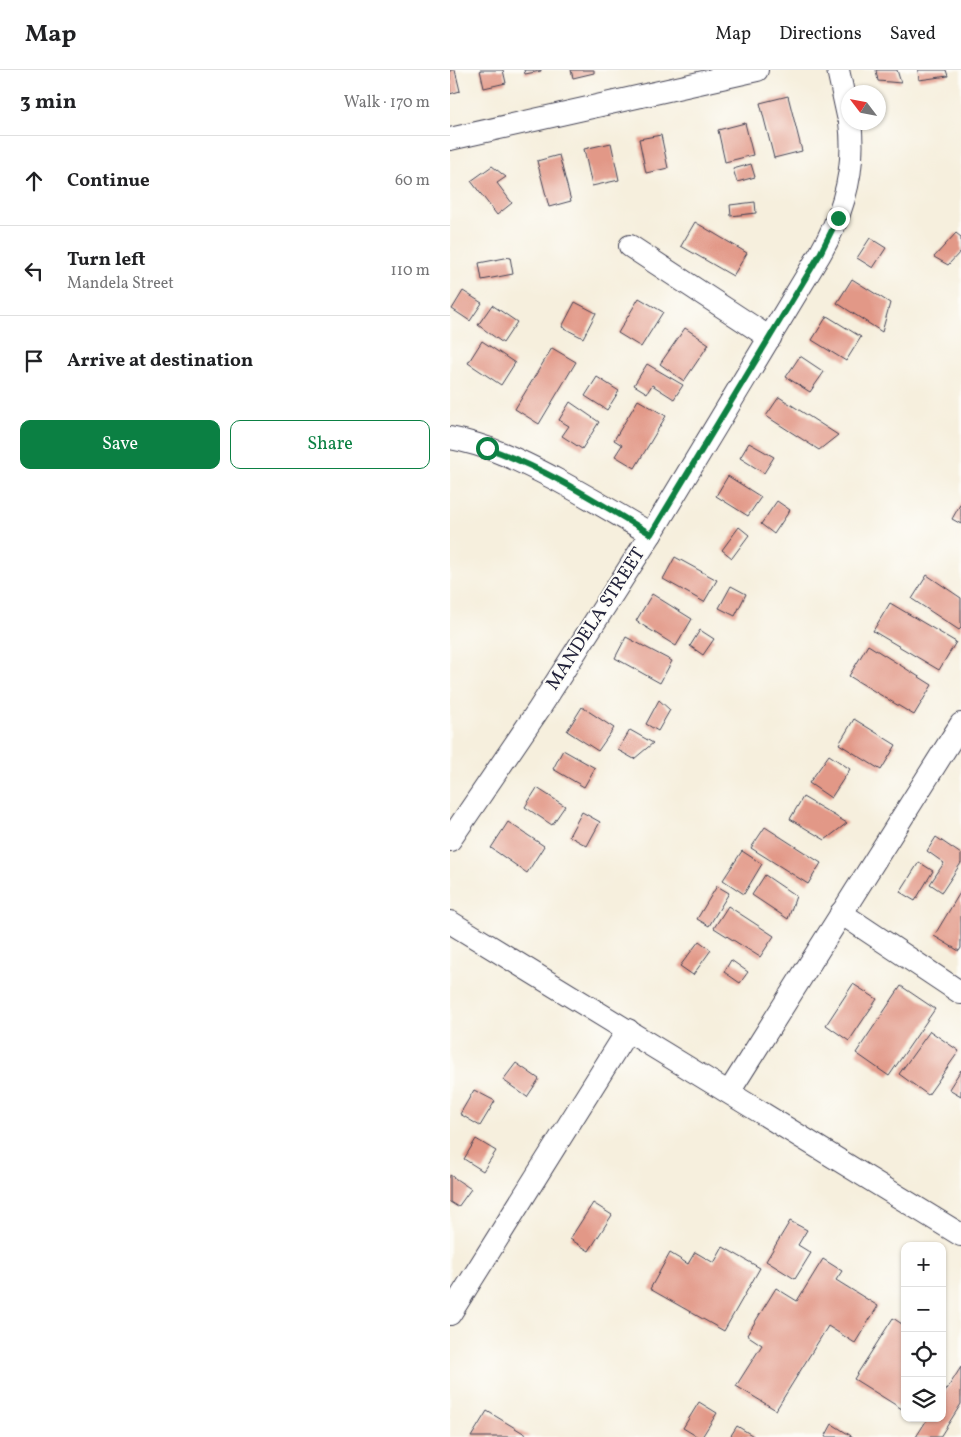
<!DOCTYPE html>
<html lang="en">
<head>
<meta charset="utf-8">
<style>
  body { margin:0; font-family:Vollkorn,serif; background:#f2f2f2; color:#202124 }
  .controls { position:absolute; right:15px; bottom:15px; display:grid; overflow:hidden; border-radius:10px; box-shadow:0 1px 4px #0004 }
  .controls button { width:45px; height:45px; display:grid; place-items:center; padding:0; border:0; border-bottom:1px solid #e0e0e0; background:#fff; color:#202124; font:25px sans-serif }
  .compass { position:absolute; left:391px; top:15px; width:45px; height:45px; border-radius:50%; background:#fff; box-shadow:0 1px 4px #0004; rotate:302deg }
  .stop { position:absolute; width:15px; height:15px; margin:-11px; border:4px solid #0b8043; border-radius:50%; background:#fff }
  .stop.end { background:#0b8043; border-color:#fff; box-shadow:0 1px 5px #0008 }
  .list { margin:0; padding:0; list-style:none }
  h2 { display:flex; justify-content:space-between; align-items:center; height:65px; margin:0; padding:0 20px; font-size:21px }
  h2 small { font-size:16px; font-weight:400; color:#757577 }
  .list li { display:grid; grid-template-columns:32px 1fr auto; gap:15px; align-items:center; box-sizing:border-box; height:90px; padding:0 20px; border-top:1px solid #e0e0e0 }
  .list b { display:block; font-size:19px; white-space:nowrap }
  .list p { margin:0; font-size:16px; white-space:nowrap; color:#757577 }
  .list em { font-size:16px; font-style:normal; color:#757577 }
  .actions { display:flex; gap:10px; padding:15px 20px }
  .actions a { flex:1; padding:11px 0; border:1px solid #0b8043; border-radius:10px; text-align:center; font-size:18px; color:#0b8043 }
  .actions .main { background:#0b8043; color:#fff }
  .icon { flex:none; width:28px; height:28px; fill:none; stroke:currentColor; stroke-width:2; stroke-linecap:round; stroke-linejoin:round }
  .map { position:relative; flex:none; width:511px; height:1367px; overflow:hidden }
  header { display:flex; align-items:center; gap:30px; box-sizing:border-box; height:70px; padding:0 25px; background:#fff; border-bottom:1px solid #e0e0e0 }
  header strong { font-size:24px }
  nav { display:flex; gap:28px; margin-inline-start:auto; font-size:18px }
  main { display:flex }
  aside { flex:1; background:#fff }
  .map>svg:first-child { display:block }
  .building { fill:#e29887 }
  .lines { fill:none; stroke-linecap:round; stroke-linejoin:round }
  .street-casing { stroke:#424153; stroke-width:24 }
  .street { stroke:#fff; stroke-width:22 }
  .route { stroke:#0b8043; stroke-width:6 }
  .labels { text-anchor:middle; dominant-baseline:central; stroke-width:4; stroke-linejoin:round; paint-order:stroke }
  .street-label { font-size:19px; fill:#22223b; stroke:#fdfcf7 }
</style>
</head>
<body>
<header>
<strong>Map</strong>
<nav><a>Map</a><a>Directions</a><a>Saved</a></nav>
</header>
<main>
<aside>
<h2>3 min<small>Walk · 170 m</small></h2>
<ul class="list">
<li><svg class="icon" aria-label="ahead" viewBox="0 0 24 24"><path d="M12 20V5M6 11l6-6 6 6"/></svg><div><b>Continue</b></div><em>60 m</em></li>
<li><svg class="icon" aria-label="left" viewBox="0 0 24 24"><path d="M17 20v-9H6M10 6l-5 5 5 5"/></svg><div><b>Turn left</b><p>Mandela Street</p></div><em>110 m</em></li>
<li><svg class="icon" aria-label="arrive" viewBox="0 0 24 24"><path d="M6 21V4h12l-3 4 3 4H6"/></svg><div><b>Arrive at destination</b></div></li>
</ul>
<div class="actions"><a class="main">Save</a><a>Share</a></div>
</aside>
<div class="map">
<svg width="511" height="1367" viewBox="0 0 511 1367">
  <rect width="100%" height="100%" fill="#fdfcf7"/>
  <filter id="ink" filterUnits="userSpaceOnUse"><feTurbulence type="fractalNoise" baseFrequency=".02" numOctaves="2"/><feDisplacementMap in="SourceGraphic" scale="10" xChannelSelector="R" yChannelSelector="G"/><feConvolveMatrix kernelMatrix="1 2 1 2 8 2 1 2 1" color-interpolation-filters="sRGB"/></filter>
  <filter id="wash" filterUnits="userSpaceOnUse"><feTurbulence type="fractalNoise" baseFrequency=".0096" numOctaves="4" result="noise"/><feDisplacementMap in="SourceGraphic" scale="20" xChannelSelector="R" yChannelSelector="G"/><feGaussianBlur stdDeviation="1.12" result="paint"/><feColorMatrix in="noise" values="0 0 0 0 0 0 0 0 0 0 0 0 0 0 0 0 0 1.4 0 .05"/><feComposite in="paint" operator="in"/></filter>
  <g filter="url(#wash)">
    <rect width="100%" height="100%" fill="#f6efdd"/>
    <g id="blocks">
      <!-- building -->
      <g class="building">
        <polygon points="0,0 5,0 10,21 0,24"/>
        <polygon points="30,0 53,0 56,13 34,18"/>
        <polygon points="74,0 91,0 91,1 75,4"/>
        <polygon points="121,0 144,0 144,3 123,8"/>
        <polygon points="426,0 447,0 451,13 428,11"/>
        <polygon points="468,0 496,0 498,6 469,10"/>
        <polygon points="338,26 352,81 324,88 310,33"/>
        <polygon points="295,53 303,85 275,92 268,60"/>
        <polygon points="211,65 218,98 196,103 189,69"/>
        <polygon points="161,73 169,110 142,116 134,79"/>
        <polygon points="109,85 121,131 99,137 87,91"/>
        <polygon points="301,94 305,107 287,112 283,99"/>
        <polygon points="42,96 56,107 47,113 62,133 47,145 21,111"/>
        <polygon points="305,132 306,143 281,146 280,135"/>
        <polygon points="245,152 297,183 283,206 231,176"/>
        <polygon points="506,163 511,167 511,181 498,195 484,187"/>
        <polygon points="420,168 436,178 423,198 407,188"/>
        <polygon points="60,187 63,204 32,210 29,193"/>
        <polygon points="402,209 440,233 432,262 387,233"/>
        <polygon points="13,221 32,233 20,251 2,239"/>
        <polygon points="189,228 213,242 191,277 168,263"/>
        <polygon points="125,232 146,243 133,268 112,257"/>
        <polygon points="42,235 67,252 53,273 28,255"/>
        <polygon points="377,246 411,267 396,291 362,270"/>
        <polygon points="235,258 259,274 234,311 210,294"/>
        <polygon points="32,271 65,293 51,315 18,293"/>
        <polygon points="102,278 126,292 89,354 65,339"/>
        <polygon points="350,286 374,302 360,322 336,307"/>
        <polygon points="197,294 233,315 224,329 202,315 197,323 184,315"/>
        <polygon points="147,307 169,321 157,340 135,326"/>
        <polygon points="329,327 388,365 369,380 316,346"/>
        <polygon points="188,330 216,346 185,398 165,386 172,375 164,370"/>
        <polygon points="120,332 149,352 132,379 112,366 119,356 109,350"/>
        <polygon points="299,373 324,387 314,403 290,388"/>
        <polygon points="278,406 311,427 298,446 266,426"/>
        <polygon points="327,431 340,440 324,464 311,454"/>
        <polygon points="511,433 511,454 502,449"/>
        <polygon points="289,457 299,465 282,488 272,480"/>
        <polygon points="225,487 267,510 254,532 213,509"/>
        <polygon points="477,505 511,528 511,558 509,560 462,529"/>
        <polygon points="281,516 296,524 285,546 269,538"/>
        <polygon points="202,524 242,549 226,576 186,551"/>
        <polygon points="440,533 506,572 489,600 423,561"/>
        <polygon points="250,560 264,569 253,585 240,576"/>
        <polygon points="176,567 222,591 210,613 165,588"/>
        <polygon points="418,575 482,615 464,645 399,606"/>
        <polygon points="209,630 220,640 208,661 196,654"/>
        <polygon points="132,637 164,658 148,681 117,661"/>
        <polygon points="404,649 446,675 431,700 389,674"/>
        <polygon points="180,660 203,673 184,689 168,680"/>
        <polygon points="113,680 145,698 134,717 103,699"/>
        <polygon points="379,685 400,699 381,728 359,713"/>
        <polygon points="87,718 115,736 102,755 75,737"/>
        <polygon points="353,727 397,753 375,770 340,749"/>
        <polygon points="132,742 150,752 137,776 119,766"/>
        <polygon points="58,752 94,776 77,803 41,778"/>
        <polygon points="315,757 371,793 358,814 301,778"/>
        <polygon points="486,767 511,784 511,793 492,822 480,814 494,793 477,781"/>
        <polygon points="292,781 312,794 294,824 273,810"/>
        <polygon points="469,792 483,801 465,831 450,822"/>
        <polygon points="315,805 346,826 338,849 302,825"/>
        <polygon points="267,816 279,823 259,856 247,849"/>
        <polygon points="511,821 511,878 509,881 484,866"/>
        <polygon points="278,836 324,866 310,887 264,858"/>
        <polygon points="249,871 261,880 243,905 230,896"/>
        <polygon points="281,890 298,902 290,913 274,902"/>
        <polygon points="403,914 427,929 399,971 376,955"/>
        <polygon points="451,916 485,939 439,1006 406,983"/>
        <polygon points="480,961 509,981 478,1025 449,1004"/>
        <polygon points="66,993 89,1009 77,1027 53,1010"/>
        <polygon points="511,1000 511,1026 499,1019"/>
        <polygon points="24,1020 45,1031 30,1056 10,1044"/>
        <polygon points="26,1069 46,1081 33,1101 14,1089"/>
        <polygon points="0,1105 21,1119 8,1137 0,1132"/>
        <polygon points="143,1133 162,1145 139,1181 120,1169"/>
        <polygon points="340,1151 357,1160 348,1175 361,1183 345,1209 316,1191"/>
        <polygon points="273,1177 310,1198 274,1261 200,1219 220,1183 238,1194 245,1182 264,1193"/>
        <polygon points="373,1189 392,1201 386,1210 428,1236 405,1273 378,1256 326,1340 286,1316 312,1275 297,1265 326,1218 347,1231"/>
        <polygon points="443,1248 455,1256 455,1334 452,1339 404,1309"/>
        <polygon points="511,1297 511,1334 490,1367 466,1367 478,1348 492,1348 492,1327"/>
        <polygon points="249,1332 267,1343 252,1367 248,1367 233,1358"/>
        <polygon points="37,1341 80,1367 21,1367"/>
        <polygon points="382,1354 403,1367 375,1367"/>
        <polygon points="287,1356 305,1367 280,1367"/>
      </g>
    </g>
  </g>
  <g filter="url(#ink)">
    <use href="#blocks" fill-opacity="0" stroke="#424153" stroke-width="1"/>
    <g class="lines">
      <!-- street casing -->
      <g class="street-casing">
        <g id="street">
          <polyline points="388,0 398,46"/>
          <polyline points="0,69 307,0"/>
          <polyline points="180,176 320,268"/>
          <path d="M0 368C39 375 73 392 107 410 139 427 170 446 201 464"/>
          <path d="M0 770 89 639 201 464 370 184C393 144 406 98 400 52"/>
          <polyline points="391,843 511,923"/>
          <polyline points="0,852 511,1165"/>
          <polyline points="279,1022 511,654"/>
          <polyline points="0,1244 178,960"/>
        </g>
      </g>
      <!-- street -->
      <use href="#street" class="street"/>
    </g>
  </g>
  <g class="lines" filter="url(#ink)">
    <!-- route -->
    <path class="route" d="M37 378C95 398 149 433 201 464L370 184 388 148"/>
  </g>
  <g class="labels">
    <!-- street labels -->
    <g class="street-label">
      <text transform="translate(146 549) rotate(-57)">MANDELA STREET</text>
    </g>
  </g>
</svg>
<div class="controls">
<button>+</button>
<button>−</button>
<button><svg class="icon" aria-label="locate" viewBox="0 0 24 24"><circle cx="12" cy="12" r="6"/><path d="M12 2v4M12 18v4M2 12h4M18 12h4"/></svg></button>
<button><svg class="icon" aria-label="layers" viewBox="0 0 24 24"><path d="M12 4l9 5-9 5-9-5zM3 14l9 5 9-5"/></svg></button>
</div>
<svg class="compass" viewBox="-18 -18 36 36"><path d="M0-13l5 13h-10z" fill="#e53935"/><path d="M0 13l5-13h-10z" fill="#757577"/></svg>
<div class="stop" style="left:37px;top:378px"></div>
<div class="stop end" style="left:388px;top:148px"></div>
</div>
</main>
</body>
</html>
